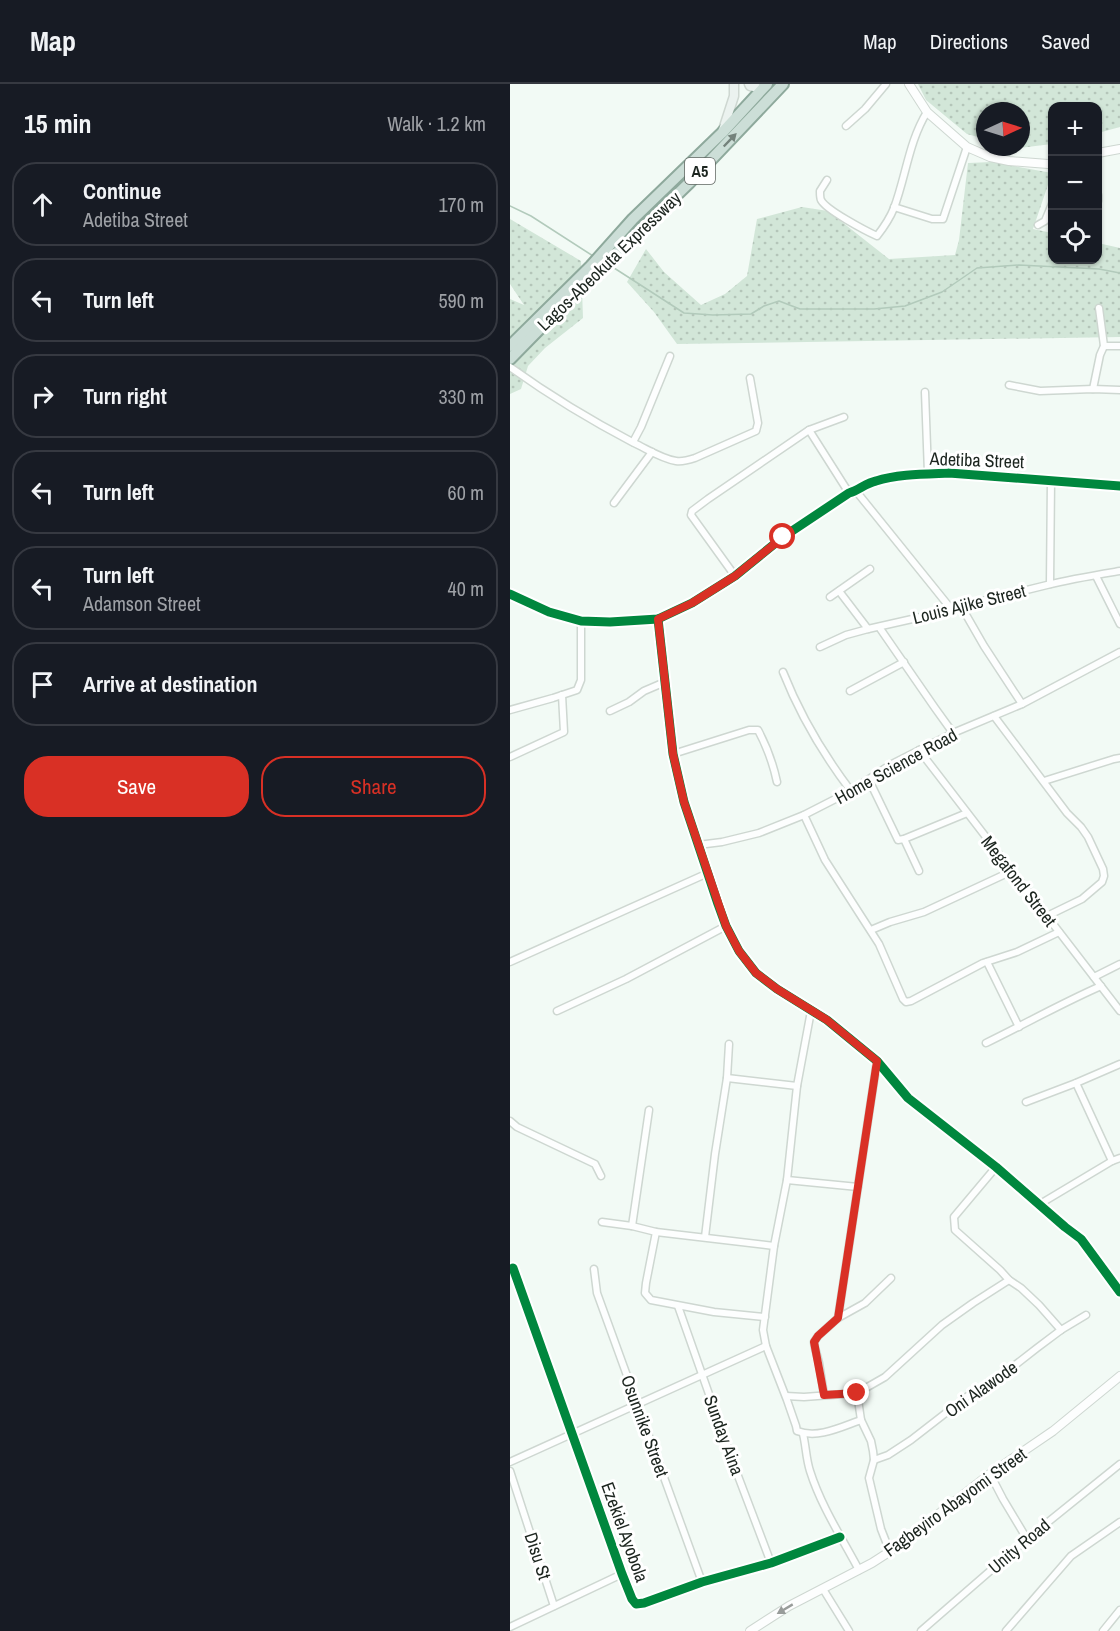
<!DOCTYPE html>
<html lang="en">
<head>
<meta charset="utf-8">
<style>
  body { margin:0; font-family:"Archivo Narrow",sans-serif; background:#242831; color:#f1f3f6 }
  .controls { position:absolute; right:18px; top:18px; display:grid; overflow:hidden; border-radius:12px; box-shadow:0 2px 4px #0004 }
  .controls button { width:54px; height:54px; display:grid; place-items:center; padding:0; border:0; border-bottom:2px solid #363941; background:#171b24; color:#f1f3f6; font:30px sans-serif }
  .compass { position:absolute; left:466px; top:18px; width:54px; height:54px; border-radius:50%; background:#171b24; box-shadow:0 2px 4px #0004; rotate:86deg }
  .stop { position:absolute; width:18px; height:18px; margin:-14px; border:4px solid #d93025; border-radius:50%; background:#fff }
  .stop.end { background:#d93025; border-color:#fff; box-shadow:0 2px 6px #0008 }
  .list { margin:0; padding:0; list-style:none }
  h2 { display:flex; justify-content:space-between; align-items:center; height:78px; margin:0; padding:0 24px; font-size:26px }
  h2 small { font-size:20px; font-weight:400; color:#9ea1a6 }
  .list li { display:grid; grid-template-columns:39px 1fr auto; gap:18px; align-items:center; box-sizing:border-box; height:84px; margin:0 12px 12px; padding:0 12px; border:2px solid #363941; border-radius:24px }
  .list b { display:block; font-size:22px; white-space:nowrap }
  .list p { margin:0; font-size:20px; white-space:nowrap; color:#9ea1a6 }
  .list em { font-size:20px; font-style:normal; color:#9ea1a6 }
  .actions { display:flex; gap:12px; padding:18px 24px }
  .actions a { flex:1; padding:14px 0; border:2px solid #d93025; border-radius:24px; text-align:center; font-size:21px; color:#d93025 }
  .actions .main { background:#d93025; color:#fff }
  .icon { flex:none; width:33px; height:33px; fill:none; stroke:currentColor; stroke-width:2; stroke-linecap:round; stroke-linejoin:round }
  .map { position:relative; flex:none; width:610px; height:1547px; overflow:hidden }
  header { display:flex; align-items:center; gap:36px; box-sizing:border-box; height:84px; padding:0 30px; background:#171b24; border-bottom:2px solid #363941 }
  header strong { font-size:28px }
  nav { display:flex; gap:33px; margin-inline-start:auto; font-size:21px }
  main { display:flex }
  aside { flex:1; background:#171b24 }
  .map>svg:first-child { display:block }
  .green { fill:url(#green-dots) }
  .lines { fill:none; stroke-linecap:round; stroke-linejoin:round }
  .stream { stroke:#b2cabb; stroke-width:1.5 }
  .minor-casing { stroke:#ced7d1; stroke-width:9 }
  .tertiary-casing { stroke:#ced7d1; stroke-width:10 }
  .secondary-casing { stroke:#ced7d1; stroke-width:11 }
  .trunk-casing { stroke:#8ea99c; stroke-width:14 }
  .minor { stroke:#fdfefe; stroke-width:6 }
  .tertiary { stroke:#fdfefe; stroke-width:8 }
  .secondary { stroke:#ebf2ef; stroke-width:8 }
  .trunk { stroke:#ccded7; stroke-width:10 }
  .cycleway-casing { stroke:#fff; stroke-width:13 }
  .cycleway { stroke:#00873e; stroke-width:9 }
  .oneway { fill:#74827b }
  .oneway2 { fill:#989c9a }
  .route { stroke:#d93025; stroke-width:8 }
  .labels { text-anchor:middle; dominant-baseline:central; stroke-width:6; stroke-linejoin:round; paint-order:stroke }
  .shield { fill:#fff; stroke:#606662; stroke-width:1.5 }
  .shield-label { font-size:16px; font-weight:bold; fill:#1c251f }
  .street-label { font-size:18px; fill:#1c251f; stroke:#fff }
</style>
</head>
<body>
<header>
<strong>Map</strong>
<nav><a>Map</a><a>Directions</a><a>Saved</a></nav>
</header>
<main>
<aside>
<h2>15 min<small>Walk · 1.2 km</small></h2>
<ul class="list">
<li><svg class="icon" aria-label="ahead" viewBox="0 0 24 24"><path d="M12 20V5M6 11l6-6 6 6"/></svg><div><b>Continue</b><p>Adetiba Street</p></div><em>170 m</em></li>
<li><svg class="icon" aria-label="left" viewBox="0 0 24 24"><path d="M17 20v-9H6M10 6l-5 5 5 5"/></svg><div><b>Turn left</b></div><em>590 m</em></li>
<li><svg class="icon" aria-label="right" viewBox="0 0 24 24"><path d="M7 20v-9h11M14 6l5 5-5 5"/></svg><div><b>Turn right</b></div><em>330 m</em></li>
<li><svg class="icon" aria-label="left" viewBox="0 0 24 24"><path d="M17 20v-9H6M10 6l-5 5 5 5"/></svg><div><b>Turn left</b></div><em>60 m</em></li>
<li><svg class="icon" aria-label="left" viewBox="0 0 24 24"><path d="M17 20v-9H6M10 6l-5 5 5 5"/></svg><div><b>Turn left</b><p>Adamson Street</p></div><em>40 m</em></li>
<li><svg class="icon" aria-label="arrive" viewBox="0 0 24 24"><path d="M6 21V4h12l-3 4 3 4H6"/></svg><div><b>Arrive at destination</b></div></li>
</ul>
<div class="actions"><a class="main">Save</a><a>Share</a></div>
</aside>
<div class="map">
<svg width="610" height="1547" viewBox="0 0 610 1547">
  <defs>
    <pattern id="green-dots" width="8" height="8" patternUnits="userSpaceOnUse" patternTransform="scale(1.5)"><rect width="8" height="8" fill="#d2e6d8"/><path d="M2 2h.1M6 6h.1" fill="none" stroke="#b4c5b9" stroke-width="1.8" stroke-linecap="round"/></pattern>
  </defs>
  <rect width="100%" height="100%" fill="#f2faf5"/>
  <!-- green -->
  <g class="green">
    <polygon points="408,0 610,0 610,43 588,49 588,22 542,22 542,60 509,64 504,63 511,63 511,27 475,27 475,55 457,50 416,16"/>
    <polygon points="482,78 542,89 523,145 542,149 542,176 588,176 588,159 610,164 610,253 167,260 144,228 117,198 136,165 154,188 191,221 215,210 237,192 247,135 292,123 318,127 379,175 445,171 449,156 458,79"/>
    <polygon points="0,135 71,177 73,234 35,264 18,282 11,305 0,310 0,215 14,221 0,200"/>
  </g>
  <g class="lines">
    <!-- stream -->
    <g class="stream">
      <polyline points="0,122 21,132 83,172"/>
      <polyline points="101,182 174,229 203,231 241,230 254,222 269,217 290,225 364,225 395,222 432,208 467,184 509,181 589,185 610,189"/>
    </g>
    <!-- minor casing -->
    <g class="minor-casing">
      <g id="minor">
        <polyline points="336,42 355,25 376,0"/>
        <path d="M317 96 310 107C310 109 310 114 311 116 316 126 356 147 367 152 374 143 380 134 384 124 396 92 399 57 417 28"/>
        <polyline points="588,111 588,117"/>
        <polyline points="384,123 422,135 433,135 457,63"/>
        <polyline points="528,141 535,137 542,120"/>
        <polyline points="594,262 610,262"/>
        <path d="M0 283C39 311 80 336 124 359 137 365 152 375 166 377 173 378 179 376 185 374L246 347 248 339 240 294"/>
        <polyline points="499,301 530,307 583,305 610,306"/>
        <polyline points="583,305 590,271 594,262 589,224"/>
        <polyline points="415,308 418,389"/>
        <polyline points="299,346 339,409"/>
        <polyline points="123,358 131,343 160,272"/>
        <polyline points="346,407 442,526"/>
        <polyline points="104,419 142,368"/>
        <polyline points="225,492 181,431 182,427 198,415 299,346 334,333"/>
        <polyline points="586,492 610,540"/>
        <polyline points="540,500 541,396"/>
        <polyline points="329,507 358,545"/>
        <polyline points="320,513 360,485"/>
        <polyline points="451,522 474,562 512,620"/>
        <polyline points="148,535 163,670 174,718 208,820 216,842 229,867 246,889 267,905 317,936 367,977 398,1014 486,1083 555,1143 571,1155 610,1208"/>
        <polyline points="369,543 425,624 443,649"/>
        <path d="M310 563 336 551 358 545 442 526 451 522C480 515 508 508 537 501 561 495 586 491 610 487"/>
        <path d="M273 588C290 631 313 670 341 707"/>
        <polyline points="340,607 394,578"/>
        <polyline points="0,626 43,614 67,606 71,596 71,537"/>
        <polyline points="100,627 119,618 134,607 155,598"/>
        <polyline points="484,632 557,729 571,743 578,753 593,785 594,792 592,798 572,815 537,832"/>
        <polyline points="409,666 610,927"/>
        <path d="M163 670 239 646H248C257 663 263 679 267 698"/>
        <polyline points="0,673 54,648 52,611"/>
        <polyline points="359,696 388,756 394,755 457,729"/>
        <polyline points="534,697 604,675 610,674"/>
        <polyline points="294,731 315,776 369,860 393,915 396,918 401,917 473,879 507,868 549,848"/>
        <polyline points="394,755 409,787"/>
        <polyline points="188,761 212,758 249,749 294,731 341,707 380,681 443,649 512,620 610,568"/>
        <polyline points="361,846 380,838 414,828 502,787"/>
        <polyline points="0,878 198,789"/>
        <polyline points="477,878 509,943"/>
        <polyline points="584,893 610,880"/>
        <polyline points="47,927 116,895 216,842"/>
        <path d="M301 927 287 1002 277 1096 264 1162 253 1246 256 1262 277 1316 286 1342 287 1347C308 1355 331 1343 351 1336"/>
        <path d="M476 959C515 940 552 919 591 902"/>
        <polyline points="217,994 287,1002"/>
        <polyline points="566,999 602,1077"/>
        <polyline points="516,1018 566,999 610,980"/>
        <polyline points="0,1037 7,1043 85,1080 91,1092"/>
        <polyline points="486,1083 444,1133 445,1146 490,1186 499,1196 511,1204 529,1221 551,1246"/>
        <polyline points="277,1096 348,1103"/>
        <polyline points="530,1120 602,1077 610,1074"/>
        <polyline points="92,1138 122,1142 146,1148 264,1162"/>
        <polyline points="122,1142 139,1026"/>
        <polyline points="146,1148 136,1199 135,1209 141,1216 204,1228 255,1233"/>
        <polyline points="195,1153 205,1070 217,994 219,960"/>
        <polyline points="3,1184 112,1490 122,1515 126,1520 134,1519 192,1498 261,1479 330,1453"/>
        <polyline points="84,1185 87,1209 192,1498"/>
        <polyline points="168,1222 225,1384 261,1479"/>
        <polyline points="328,1234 367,977"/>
        <polyline points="347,1309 351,1336 361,1357 363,1367 364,1376 359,1394 371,1445 380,1468"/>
        <polyline points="314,1311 309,1279 305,1264 304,1258 308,1252 328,1234 355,1219 381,1194"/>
        <polyline points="276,1312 294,1313 347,1309 375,1293 432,1241 463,1219 499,1196"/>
        <path d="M293 1350C296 1362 296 1375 300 1387 311 1422 332 1454 349 1486"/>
        <polyline points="364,1376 378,1371 401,1356 459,1311 477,1303 527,1264 551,1246 576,1231"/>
        <polyline points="0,1378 256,1262"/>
        <polyline points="0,1387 44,1522"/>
        <polyline points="480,1390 493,1415 517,1455"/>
        <polyline points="313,1505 339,1547"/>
        <polyline points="0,1543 112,1490"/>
        <polyline points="411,1547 517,1455 610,1380"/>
        <polyline points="496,1547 561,1472 610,1438"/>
        <polyline points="593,1547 610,1526"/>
      </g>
    </g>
    <!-- tertiary casing -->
    <g class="tertiary-casing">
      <g id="tertiary">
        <polyline points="399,0 417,28 457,63 480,73 499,77 538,80 542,79"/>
        <polyline points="588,69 610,65"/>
        <path d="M0 510 39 528 71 537 100 538 148 535 182 519 225 492 273 453 339 409C349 406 356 399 366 397 387 390 416 390 439 389L610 402"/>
        <polyline points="240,1547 279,1522 362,1479 410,1448 426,1432 480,1390 543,1347 610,1292"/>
      </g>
    </g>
    <!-- secondary casing -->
    <g class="secondary-casing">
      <g id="secondary">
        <polyline points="239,0 240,2 252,5"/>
        <polyline points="212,49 224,12 224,0"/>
      </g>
    </g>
    <!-- trunk casing -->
    <g class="trunk-casing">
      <g id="trunk">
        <polyline points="0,262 81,182 123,135 212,49 257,0"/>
        <polyline points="0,275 50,224 179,99 273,0"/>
      </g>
    </g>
    <!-- minor -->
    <use href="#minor" class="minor"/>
    <!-- tertiary -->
    <use href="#tertiary" class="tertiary"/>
    <!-- secondary -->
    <use href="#secondary" class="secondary"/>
    <!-- trunk -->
    <use href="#trunk" class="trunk"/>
    <!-- cycleway casing -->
    <g class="cycleway-casing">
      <g id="cycleway">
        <path d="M0 510 39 528 71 537 100 538 148 535 182 519 225 492 273 453 339 409C349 406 356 399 366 397 387 390 416 390 439 389L610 402"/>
        <polyline points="148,535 163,670 174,718 208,820 216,842 229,867 246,889 267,905 317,936 367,977 398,1014 486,1083 555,1143 571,1155 610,1208"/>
        <polyline points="3,1184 112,1490 122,1515 126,1520 134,1519 192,1498 261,1479 330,1453"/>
      </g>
    </g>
    <!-- cycleway -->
    <use href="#cycleway" class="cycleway"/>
  </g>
  <!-- one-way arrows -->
  <defs><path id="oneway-solid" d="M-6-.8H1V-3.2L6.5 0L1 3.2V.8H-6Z" transform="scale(1.5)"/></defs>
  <use class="oneway" href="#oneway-solid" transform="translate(220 56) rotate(-46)"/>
  <use class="oneway2" href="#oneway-solid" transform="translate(275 1525) rotate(149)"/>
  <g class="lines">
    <!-- route -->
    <polyline class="route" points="273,453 225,492 182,519 148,535 163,670 174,718 216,842 229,867 246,889 267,905 317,936 367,977 328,1234 308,1252 304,1258 314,1311 347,1309"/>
  </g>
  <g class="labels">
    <!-- shield labels -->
    <rect class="shield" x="175" y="74" width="30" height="26" rx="4.5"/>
    <g class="shield-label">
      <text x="190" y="87">A5</text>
    </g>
    <!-- street labels -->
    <g class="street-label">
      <text transform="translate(99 177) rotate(-44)">Lagos-Abeokuta Expressway</text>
      <text transform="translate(467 376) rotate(2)">Adetiba Street</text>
      <text transform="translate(459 520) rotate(-14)">Louis Ajike Street</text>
      <text transform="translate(386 682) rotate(-29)">Home Science Road</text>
      <text transform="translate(509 797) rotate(52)">Megafond Street</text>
      <text transform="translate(471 1305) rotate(-35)">Oni Alawode</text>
      <text transform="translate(135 1342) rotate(70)">Osunnike Street</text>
      <text transform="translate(214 1351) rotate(70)">Sunday Aina</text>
      <text transform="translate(445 1418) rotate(-36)">Fagbeyiro Abayomi Street</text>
      <text transform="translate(115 1448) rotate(70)">Ezekiel Ayobola</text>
      <text transform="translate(509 1462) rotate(-40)">Unity Road</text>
      <text transform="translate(28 1472) rotate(72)">Disu St</text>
    </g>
  </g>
</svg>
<div class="controls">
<button>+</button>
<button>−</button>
<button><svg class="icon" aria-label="locate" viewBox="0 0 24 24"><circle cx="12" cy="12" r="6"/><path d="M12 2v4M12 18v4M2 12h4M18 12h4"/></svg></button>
</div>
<svg class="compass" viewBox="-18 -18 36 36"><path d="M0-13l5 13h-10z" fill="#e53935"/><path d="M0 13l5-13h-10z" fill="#9ea1a6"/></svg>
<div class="stop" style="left:273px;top:453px"></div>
<div class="stop end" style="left:347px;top:1309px"></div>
</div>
</main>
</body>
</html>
